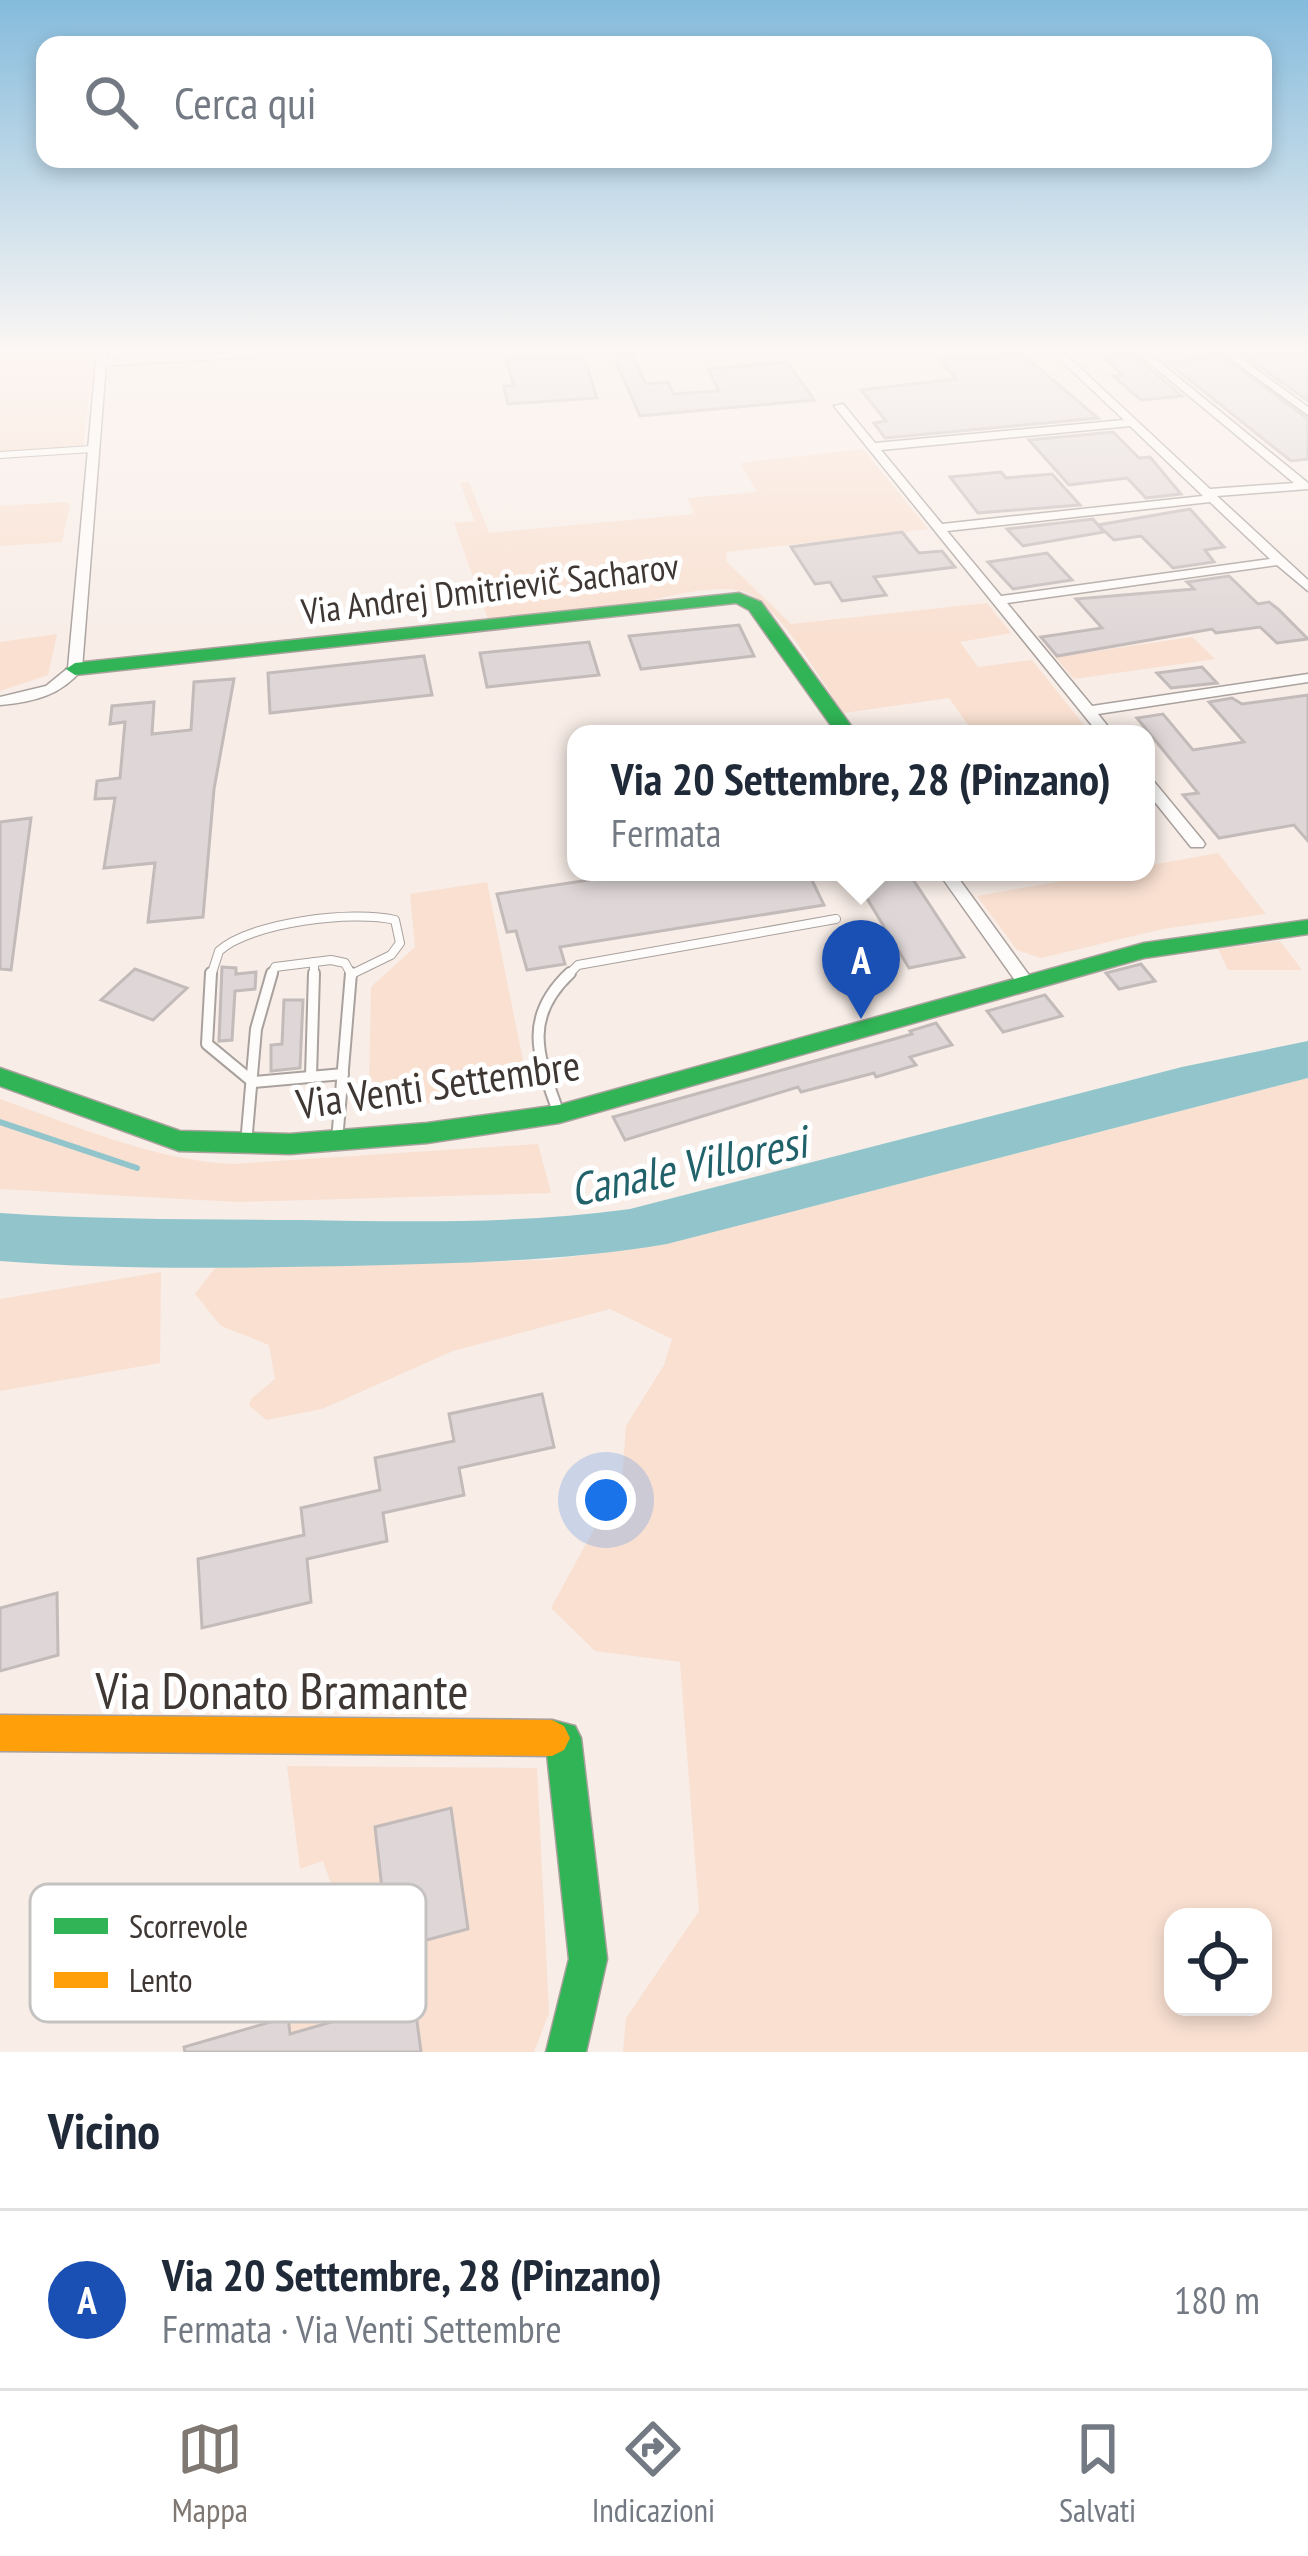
<!DOCTYPE html>
<html lang="it">
<head>
<meta charset="utf-8">
<style>
  body { margin:0; font-family:"PT Sans Narrow",sans-serif; background:#f2f2f3; color:#1f2937 }
  .controls { position:absolute; right:36px; bottom:36px; display:grid; overflow:hidden; border-radius:24px; box-shadow:0 6px 18px #0003 }
  .controls button { width:108px; height:108px; display:grid; place-items:center; padding:0; border:0; border-bottom:3px solid #e0e1e3; background:#fff; color:#1f2937; font:60px sans-serif }
  .you { position:absolute; left:606px; top:1500px; width:42px; height:42px; margin:-30px; border:9px solid #fff; border-radius:50%; background:#1a73e8; box-shadow:0 0 0 18px #1a73e833 }
  .badge { display:grid; place-items:center; width:78px; height:78px; border-radius:50%; background:#7f7772; color:#fff; font-size:39px; font-weight:700 }
  .pin { position:absolute; translate:-50% -99px; filter:drop-shadow(0 3px 6px #0008) }
  .pin::after { content:''; position:absolute; top:63px; width:42px; height:36px; background:inherit; clip-path:polygon(0 0,100% 0,50% 100%) }
  .popup { position:absolute; left:567px; top:725px; width:588px; height:156px; box-sizing:border-box; display:grid; place-content:center; border-radius:24px; background:#fff; filter:drop-shadow(0 3px 9px #0005); font-size:39px; white-space:nowrap; color:#747a83 }
  .popup b { font-size:45px; color:#1f2937 }
  .popup::after { content:''; position:absolute; left:50%; top:100%; margin-left:-24px; border:24px solid transparent; border-top-color:#fff }
  .list { margin:0; padding:0; list-style:none }
  h2 { display:flex; justify-content:space-between; align-items:center; height:156px; margin:0; padding:0 48px; font-size:51px }
  h2 small { font-size:39px; font-weight:400; color:#747a83 }
  .list li { display:grid; grid-template-columns:78px 1fr auto; gap:36px; align-items:center; box-sizing:border-box; height:180px; padding:0 48px; border-top:3px solid #e0e1e3 }
  .list b { display:block; font-size:45px; white-space:nowrap }
  .list p { margin:0; font-size:39px; white-space:nowrap; color:#747a83 }
  .list em { font-size:39px; font-style:normal; color:#747a83 }
  .icon { flex:none; width:66px; height:66px; fill:none; stroke:currentColor; stroke-width:2; stroke-linecap:round; stroke-linejoin:round }
  .map { position:relative; flex:none; width:1308px; height:2052px; overflow:hidden }
  .search { position:absolute; background:#fff; box-shadow:0 6px 18px #0003; left:36px; right:36px; top:36px; height:132px; display:flex; align-items:center; gap:30px; box-sizing:border-box; padding:0 42px; border-radius:24px; color:#747a83; font-size:45px }
  .sheet { height:336px; background:#fff }
  nav { display:flex; justify-content:space-around; align-items:center; box-sizing:border-box; height:168px; border-top:3px solid #e0e1e3; background:#fff; font-size:33px; color:#747a83 }
  nav a { display:grid; justify-items:center; gap:6px }
  nav .on { color:#7f7772 }
  .map>svg:first-child { display:block }
  .green { fill:#f9e0d1; fill-rule:evenodd }
  .water { fill:#91c5cb }
  .lines { fill:none; stroke-linecap:round; stroke-linejoin:round }
  .stream { stroke:#91c5cb; stroke-width:6 }
  .building { fill:#dfd7d7; stroke:#c3bbba; stroke-width:3 }
  .lane-far2-casing { stroke:#a9a19d; stroke-width:8 }
  .lane-far1-casing { stroke:#a9a19d; stroke-width:10 }
  .lane-casing { stroke:#a9a19d; stroke-width:14 }
  .street-casing { stroke:#a9a19d; stroke-width:3 }
  .fast-casing { stroke:#a9a19d; stroke-width:3 }
  .slow-casing { stroke:#a9a19d; stroke-width:3 }
  .lane-far2 { stroke:#fefcfb; stroke-width:6 }
  .lane-far1 { stroke:#fefcfb; stroke-width:8 }
  .lane { stroke:#fefcfb; stroke-width:10 }
  .street { fill:#fefcfb; fill-rule:evenodd }
  .fast { fill:#30b455; fill-rule:evenodd }
  .slow { fill:#ff9f0a; fill-rule:evenodd }
  .labels { text-anchor:middle; dominant-baseline:central; stroke-width:10; stroke-linejoin:round; paint-order:stroke }
  .far-street-label { font-size:36px; fill:#3e3733; stroke:#fff }
  .street-label { font-size:42px; fill:#3e3733; stroke:#fff }
  .water-label { font-size:45px; font-style:italic; fill:#20616a; stroke:#fff }
  .near-street-label { font-size:51px; fill:#3e3733; stroke:#fff }
  .key { fill:#fff; stroke:#c5c3c2; stroke-width:3 }
  .key-label { font-size:33px; fill:#3e3733 }
</style>
</head>
<body>
<div class="map">
<svg width="1308" height="2052" viewBox="0 0 1308 2052">
  <rect width="100%" height="100%" fill="#f8ede7"/>
  <!-- green -->
  <g class="green">
    <polygon points="0,351 95,351 83,448 0,454"/>
    <path d="M863 449 928 529 727 552 726 561 791 624 987 603 1011 633 960 642 978 667 1032 660 1091 734H966L973 732 949 698 844 713C817 677 790 622 753 596 725 577 650 602 618 608 576 616 532 618 489 622L454 523 475 521 460 483 469 482 489 533 694 514 688 498 757 492 740 463Z"/>
    <polygon points="65,502 70,504 62,542 0,546 0,506"/>
    <polygon points="57,634 48,675 0,691 0,642"/>
    <polygon points="1192,637 1215,659 1074,679 1055,657"/>
    <polygon points="1218,853 1266,914 1163,929 1041,958 1017,950 977,896 1113,872 1146,872 1146,866"/>
    <polygon points="487,882 529,1090 384,1109 369,1088 371,987 415,947 410,894"/>
    <polygon points="1280,941 1302,970 1228,970 1218,949"/>
    <path d="M1308 1078V2052H623L626 2018 699 1911 680 1662 595 1651 551 1608 622 1478 626 1426 664 1365 672 1339 610 1309 453 1351 322 1409 266 1420 249 1405 251 1399 275 1379 269 1345 221 1326 195 1294 215 1268 549 1260 667 1244ZM1173 1917H1263V2007H1173Z"/>
    <path d="M0 1099C77 1126 151 1160 233 1164L538 1144 551 1193 237 1202 0 1189Z"/>
    <polygon points="161,1272 160,1363 0,1391 0,1299"/>
    <polygon points="287,1766 537,1768 549,2013 534,2052 421,2052 413,1998 290,2034 288,2017 274,2021 270,1982 356,1955 323,1861 300,1869"/>
  </g>
  <!-- water -->
  <path class="water" d="M1308 1041V1078L667 1244C560 1262 455 1263 348 1266 231 1268 116 1270 0 1261V1213C100 1220 201 1219 301 1220 412 1222 520 1224 630 1209L1182 1067Z"/>
  <g class="lines">
    <!-- stream -->
    <polyline class="stream" points="0,1122 137,1168"/>
  </g>
  <!-- building -->
  <g class="building">
    <polygon points="611,351 631,351 646,384 668,382 673,394 719,391 708,369 787,362 814,400 640,416"/>
    <polygon points="1096,351 1129,351 1182,396 1141,400 1113,376 1123,375"/>
    <polygon points="1193,351 1216,351 1308,419 1308,459 1291,461 1167,362 1202,359"/>
    <polygon points="1238,351 1298,351 1308,358 1308,401"/>
    <polygon points="1021,353 1098,418 885,438 874,423 886,421 861,390 956,379 940,360"/>
    <polygon points="583,355 597,398 508,404 504,386 514,385 506,360"/>
    <polygon points="1113,432 1139,458 1150,457 1181,494 1146,498 1127,478 1069,485 1029,440"/>
    <polygon points="1001,472 1006,478 1052,474 1080,505 978,513 950,477"/>
    <polygon points="1190,509 1224,547 1205,550 1214,562 1173,568 1141,536 1114,540 1098,525"/>
    <polygon points="1093,519 1104,532 1023,546 1007,529"/>
    <polygon points="902,532 919,553 942,551 955,567 874,577 886,595 842,601 830,582 815,584 791,547"/>
    <polygon points="1047,553 1072,580 1013,589 988,562"/>
    <polygon points="1229,576 1258,604 1269,602 1278,609 1308,639 1277,643 1260,627 1216,633 1212,629 1057,656 1041,637 1102,628 1076,599 1194,589 1187,582"/>
    <polygon points="739,625 754,656 641,669 629,636"/>
    <polygon points="589,642 599,675 487,687 480,653"/>
    <polygon points="424,656 432,695 270,713 268,673"/>
    <polygon points="1202,667 1217,683 1171,688 1157,673"/>
    <polygon points="234,679 214,789 203,917 148,922 155,863 104,868 115,798 95,799 97,781 120,778 125,722 110,724 112,706 154,702 152,734 191,730 194,682"/>
    <polygon points="1308,695 1308,841 1294,825 1219,838 1183,795 1198,793 1137,718 1163,714 1193,750 1244,742 1209,702 1232,698 1242,704"/>
    <polygon points="31,818 11,970 0,969 0,822"/>
    <polygon points="642,872 808,872 824,905 560,947 565,964 527,970 516,931 507,932 497,894"/>
    <polygon points="851,872 908,872 964,957 909,968"/>
    <polygon points="1141,964 1155,981 1119,989 1106,973"/>
    <polygon points="222,967 236,968 236,974 256,972 255,989 235,991 232,1040 219,1041"/>
    <polygon points="135,969 187,988 153,1020 101,1000"/>
    <polygon points="1045,995 1062,1016 1003,1032 987,1011"/>
    <polygon points="284,1000 303,1000 300,1068 271,1071 271,1045 282,1044"/>
    <polygon points="936,1023 952,1045 910,1057 916,1065 876,1077 874,1073 801,1092 798,1087 625,1140 613,1117 912,1034 910,1031"/>
    <polygon points="542,1394 554,1447 459,1468 464,1495 383,1513 387,1541 307,1559 311,1602 202,1628 198,1559 304,1535 301,1508 380,1490 375,1458 454,1441 449,1414"/>
    <polygon points="57,1593 58,1655 0,1671 0,1608"/>
    <polygon points="451,1808 468,1929 389,1950 375,1827"/>
    <polygon points="414,1998 421,2052 185,2052 184,2047 288,2017 290,2034"/>
  </g>
  <g class="lines">
    <!-- lane-far2 casing -->
    <g class="lane-far2-casing">
      <g id="lane-far2">
        <polyline points="101,363 305,351"/>
        <polyline points="0,455 92,449"/>
      </g>
    </g>
    <!-- lane-far1 casing -->
    <g class="lane-far1-casing">
      <g id="lane-far1">
        <path d="M211 976 219 951C251 922 354 910 395 920L400 943 391 955 352 974"/>
        <polyline points="271,976 275,967 331,960 345,963 352,976"/>
        <polyline points="314,976 314,962"/>
        <polyline points="567,976 578,965 836,919"/>
      </g>
    </g>
    <!-- lane casing -->
    <g class="lane-casing">
      <g id="lane">
        <polyline points="211,973 207,1044 253,1082 343,1074"/>
        <polyline points="311,1077 314,973"/>
        <path d="M559 1114C539 1058 521 1019 570 973"/>
        <polyline points="337,1141 351,973"/>
        <polyline points="246,1144 256,1029 272,973"/>
      </g>
    </g>
    <!-- street casing -->
    <g class="street-casing">
      <g id="street">
        <path d="M97 351H107L82 669C61 696 32 702 0 705V697L46 686 68 668Z"/>
        <path d="M1051 351H1062L1210 489 1294 483 1135 351H1146L1308 483V489L1217 496 1308 580V591L1277 565 1007 603 1092 706 1308 674V682L1098 714 1114 734H1099L834 406 843 404 875 443 1124 420ZM1130 426 1203 496 942 524 881 450ZM1210 502 1270 559 1001 596 947 531Z"/>
        <polygon points="1220,351 1231,351 1308,407 1308,415"/>
        <polygon points="1146,776 1151,778 1203,841 1205,844 1203,847 1191,847 1146,791"/>
        <polygon points="938,872 954,872 1031,978 1034,982 1031,986 1019,986"/>
      </g>
    </g>
    <!-- fast casing -->
    <g class="fast-casing">
      <g id="fast">
        <polygon points="739,593 761,602 857,734 837,734 749,610 736,603 75,675 66,669 75,663"/>
        <polygon points="1308,920 1308,934 1144,958 559,1123 427,1143 290,1154 179,1151 0,1086 0,1068 180,1131 290,1134 427,1123 559,1105 1144,943"/>
        <polygon points="552,1720 575,1726 581,1738 607,1959 586,2052 546,2052 569,1959 547,1754 540,1750 534,1738 540,1726"/>
      </g>
    </g>
    <!-- slow casing -->
    <g class="slow-casing">
      <polygon id="slow" points="0,1715 552,1720 564,1726 570,1738 564,1750 552,1756 0,1751"/>
    </g>
    <!-- lane-far2 -->
    <use href="#lane-far2" class="lane-far2"/>
    <!-- lane-far1 -->
    <use href="#lane-far1" class="lane-far1"/>
    <!-- lane -->
    <use href="#lane" class="lane"/>
    <!-- street -->
    <use href="#street" class="street"/>
    <!-- fast -->
    <use href="#fast" class="fast"/>
    <!-- slow -->
    <use href="#slow" class="slow"/>
  </g>
  <!-- sky -->
  <linearGradient id="sky" x2="0" y2="1"><stop stop-color="#85bbdc"/><stop offset="0.55" stop-color="#fcf7f4"/><stop offset="1" stop-color="#fcf7f4" stop-opacity="0"/></linearGradient>
  <rect width="1308" height="638" fill="url(#sky)"/>
  <g class="labels">
    <!-- far-street labels -->
    <g class="far-street-label">
      <text transform="translate(490 588) rotate(-7)">Via Andrej Dmitrievič Sacharov</text>
    </g>
    <!-- street labels -->
    <g class="street-label">
      <text transform="translate(438 1084) rotate(-8)">Via Venti Settembre</text>
    </g>
    <!-- water labels -->
    <g class="water-label">
      <text transform="translate(688 1165) rotate(-12)">Canale Villoresi</text>
    </g>
    <!-- near-street labels -->
    <g class="near-street-label">
      <text x="282" y="1690">Via Donato Bramante</text>
    </g>
  </g>
  <!-- legend -->
  <rect x="30" y="1884" width="396" height="138" rx="18" class="key"/>
  <rect x="54" y="1918" width="54" height="16" fill="#30b455"/>
  <rect x="54" y="1972" width="54" height="16" fill="#ff9f0a"/>
  <g class="key-label">
    <text x="129" y="1938">Scorrevole</text>
    <text x="129" y="1992">Lento</text>
  </g>
</svg>
<div class="controls">
<button><svg class="icon" aria-label="locate" viewBox="0 0 24 24"><circle cx="12" cy="12" r="6"/><path d="M12 2v4M12 18v4M2 12h4M18 12h4"/></svg></button>
</div>
<div class="you"></div>
<div class="pin badge" style="left:861px;top:1019px;background:#1a4fb4">A</div>
<div class="popup"><b>Via 20 Settembre, 28 (Pinzano)</b>Fermata</div>
<div class="search"><svg class="icon" aria-label="search" viewBox="0 0 24 24"><circle cx="10" cy="10" r="6"/><path d="M15 15l6 6"/></svg>Cerca qui</div>
</div>
<section class="sheet">
<h2>Vicino<small></small></h2>
<ul class="list">
<li><span class="badge" style="background:#1a4fb4">A</span><div><b>Via 20 Settembre, 28 (Pinzano)</b><p>Fermata · Via Venti Settembre</p></div><em>180 m</em></li>
</ul>
</section>
<nav>
<a class="on"><svg class="icon" aria-label="map" viewBox="0 0 24 24"><path d="M3 6l6-2 6 2 6-2v14l-6 2-6-2-6 2zM9 4v14M15 6v14"/></svg>Mappa</a>
<a><svg class="icon" aria-label="directions" viewBox="0 0 24 24"><path d="M12 3l9 9-9 9-9-9zM9 14v-3h6M13 9l2 2-2 2"/></svg>Indicazioni</a>
<a><svg class="icon" aria-label="saved" viewBox="0 0 24 24"><path d="M7 4h10v16l-5-4-5 4z"/></svg>Salvati</a>
</nav>
</body>
</html>
